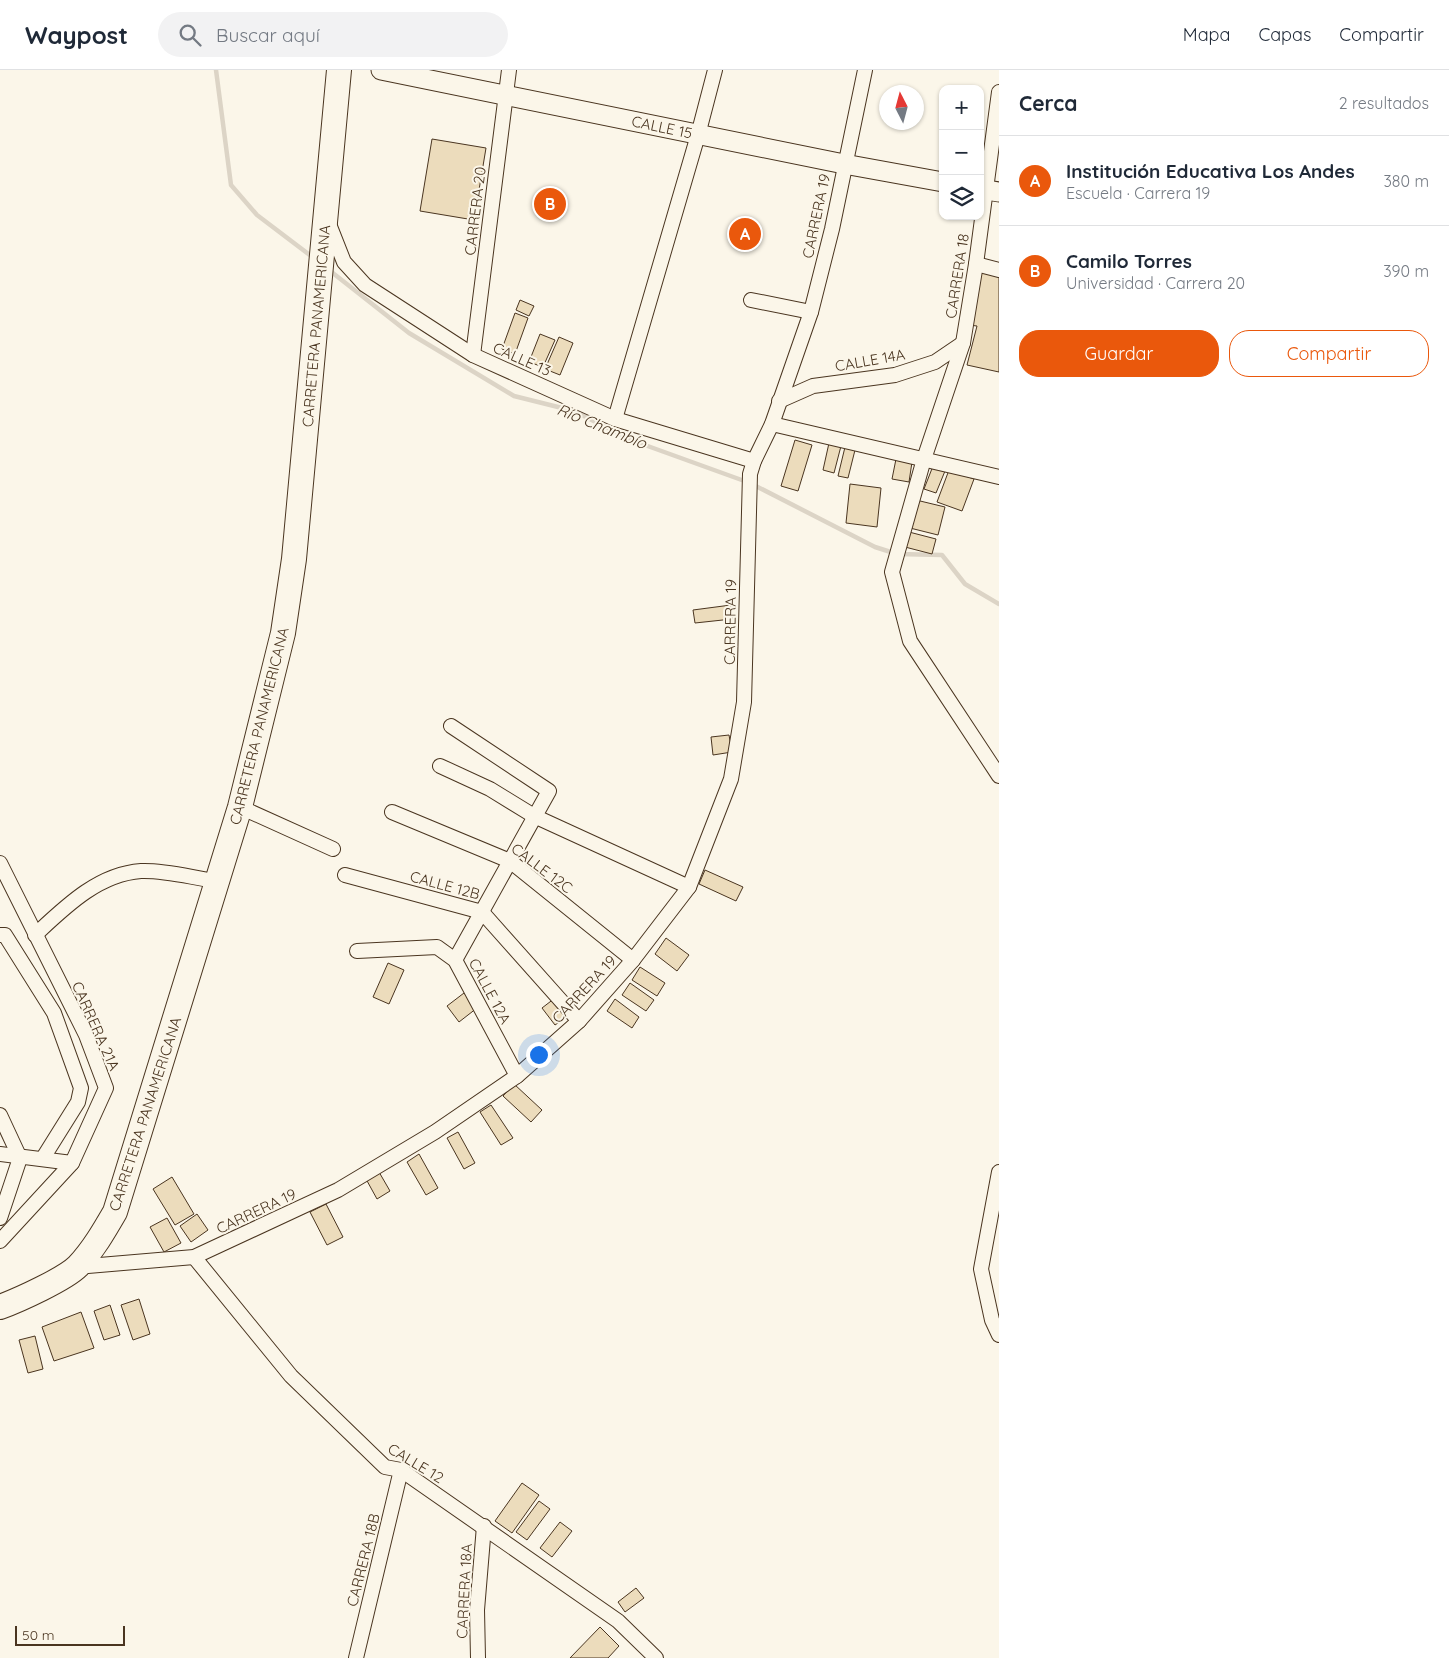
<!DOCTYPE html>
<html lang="es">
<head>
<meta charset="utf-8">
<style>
  body { margin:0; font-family:Quicksand,sans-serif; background:#f2f2f3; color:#1f2937 }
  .controls { position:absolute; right:15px; top:15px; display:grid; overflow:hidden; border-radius:10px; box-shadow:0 1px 4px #0004 }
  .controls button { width:45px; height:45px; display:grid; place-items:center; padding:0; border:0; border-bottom:1px solid #e0e1e3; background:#fff; color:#1f2937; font:25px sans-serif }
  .compass { position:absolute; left:879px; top:15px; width:45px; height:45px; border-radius:50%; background:#fff; box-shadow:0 1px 4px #0004; rotate:354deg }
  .scale { position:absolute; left:15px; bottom:12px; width:110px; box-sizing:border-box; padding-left:5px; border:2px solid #4a3520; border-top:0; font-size:14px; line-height:18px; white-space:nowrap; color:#4a3520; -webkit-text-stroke:4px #fbf6e9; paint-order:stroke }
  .you { position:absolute; left:538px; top:984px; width:18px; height:18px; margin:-12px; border:4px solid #fff; border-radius:50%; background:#1a73e8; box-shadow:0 0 0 8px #1a73e833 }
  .badge { display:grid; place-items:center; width:32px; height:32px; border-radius:50%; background:#ea580c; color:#fff; font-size:16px; font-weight:700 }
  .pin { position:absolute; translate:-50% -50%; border:2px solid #fff; box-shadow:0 1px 5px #0006 }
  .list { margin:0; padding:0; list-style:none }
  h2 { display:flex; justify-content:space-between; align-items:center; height:65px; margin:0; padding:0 20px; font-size:21px }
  h2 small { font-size:16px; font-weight:400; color:#747a83 }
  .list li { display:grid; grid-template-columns:32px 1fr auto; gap:15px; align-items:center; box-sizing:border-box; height:90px; padding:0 20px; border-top:1px solid #e0e1e3 }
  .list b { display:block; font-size:19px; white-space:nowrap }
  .list p { margin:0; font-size:16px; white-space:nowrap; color:#747a83 }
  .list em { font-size:16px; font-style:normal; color:#747a83 }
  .actions { display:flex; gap:10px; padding:15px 20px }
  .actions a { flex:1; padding:11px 0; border:1px solid #ea580c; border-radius:20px; text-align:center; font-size:18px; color:#ea580c }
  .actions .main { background:#ea580c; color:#fff }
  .icon { flex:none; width:28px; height:28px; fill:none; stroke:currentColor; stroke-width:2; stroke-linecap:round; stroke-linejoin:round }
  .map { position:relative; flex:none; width:999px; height:1588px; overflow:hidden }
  header { display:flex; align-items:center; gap:30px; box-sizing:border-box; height:70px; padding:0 25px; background:#fff; border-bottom:1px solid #e0e1e3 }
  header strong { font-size:24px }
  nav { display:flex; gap:28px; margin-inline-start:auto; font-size:18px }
  .search { width:350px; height:45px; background:#f2f2f3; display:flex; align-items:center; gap:12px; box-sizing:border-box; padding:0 18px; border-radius:28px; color:#747a83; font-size:19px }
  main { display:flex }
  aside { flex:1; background:#fff }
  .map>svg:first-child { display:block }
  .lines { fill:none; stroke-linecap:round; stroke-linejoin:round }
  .stream { stroke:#dcd4c6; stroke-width:4.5 }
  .building { fill:#ecdcbc; stroke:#4a3520 }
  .street-casing { stroke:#4a3520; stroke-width:16 }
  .secondary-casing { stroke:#4a3520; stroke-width:21 }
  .highway-casing { stroke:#4a3520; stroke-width:26 }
  .street { stroke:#fbf6e9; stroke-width:14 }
  .secondary { stroke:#fbf6e9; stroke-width:19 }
  .highway { stroke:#fbf6e9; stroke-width:24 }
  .labels { text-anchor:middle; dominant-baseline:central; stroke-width:4; stroke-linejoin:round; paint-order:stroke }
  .street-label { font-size:15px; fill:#4a3520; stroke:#fbf6e9 }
  .water-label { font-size:16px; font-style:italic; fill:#4a3520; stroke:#fbf6e9 }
</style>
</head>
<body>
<header>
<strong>Waypost</strong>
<div class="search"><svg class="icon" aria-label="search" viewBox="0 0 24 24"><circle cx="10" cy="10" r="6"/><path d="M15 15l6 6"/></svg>Buscar aquí</div>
<nav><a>Mapa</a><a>Capas</a><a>Compartir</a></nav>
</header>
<main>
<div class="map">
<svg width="999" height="1588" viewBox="0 0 999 1588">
  <rect width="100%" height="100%" fill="#fbf6e9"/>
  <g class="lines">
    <!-- stream -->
    <g class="stream">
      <polyline points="216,0 231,115 257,145 315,189"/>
      <polyline points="329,200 409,263 514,326 574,341 631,370 750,413 875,477 897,484 942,485 965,514 999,534"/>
    </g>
  </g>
  <!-- building -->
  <g class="building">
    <polygon points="432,69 486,78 474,150 420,141"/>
    <polygon points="982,201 999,205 999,302 967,295 977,256 969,255"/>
    <polygon points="520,230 534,236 529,246 516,240"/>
    <polygon points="515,243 528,248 515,284 502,279"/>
    <polygon points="540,264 555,270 543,297 529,292"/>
    <polygon points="559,267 573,273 560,305 545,299"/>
    <polygon points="795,370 812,375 798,421 781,416"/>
    <polygon points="829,373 841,376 834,403 823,400"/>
    <polygon points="845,377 855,380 848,408 838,406"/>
    <polygon points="896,389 912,392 909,412 892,409"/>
    <polygon points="933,396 945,401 936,423 924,419"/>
    <polygon points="949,400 974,409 962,441 937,432"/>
    <polygon points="850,414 881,418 877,457 846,453"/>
    <polygon points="916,430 945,437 938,465 910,458"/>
    <polygon points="909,462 936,469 932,484 905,477"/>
    <polygon points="731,535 732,549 695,553 693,540"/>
    <polygon points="729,665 732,682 713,685 711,667"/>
    <polygon points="705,800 743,817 736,831 699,814"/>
    <polygon points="666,868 689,885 677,901 655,884"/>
    <polygon points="388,893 404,900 389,934 373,927"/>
    <polygon points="640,897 665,913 657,926 632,910"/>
    <polygon points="630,913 654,930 646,941 622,925"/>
    <polygon points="464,923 477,938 459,952 447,936"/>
    <polygon points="555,928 568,946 555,955 542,938"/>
    <polygon points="615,929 639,947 632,958 607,941"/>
    <polygon points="514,1014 542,1040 531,1052 503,1026"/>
    <polygon points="491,1035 513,1068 501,1075 480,1042"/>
    <polygon points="458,1062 475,1093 464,1099 447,1068"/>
    <polygon points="419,1084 438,1118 426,1125 407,1092"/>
    <polygon points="379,1102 390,1121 377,1129 366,1109"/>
    <polygon points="172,1107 194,1144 175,1155 153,1119"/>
    <polygon points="326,1134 343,1167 327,1175 310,1142"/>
    <polygon points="197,1144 208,1160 191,1172 180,1156"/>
    <polygon points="167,1148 181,1173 164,1182 150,1157"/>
    <polygon points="139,1229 150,1264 133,1270 121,1235"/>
    <polygon points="110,1235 120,1265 104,1270 94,1241"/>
    <polygon points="81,1242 94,1278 54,1291 42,1257"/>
    <polygon points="35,1266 43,1299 28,1303 19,1270"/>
    <polygon points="522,1413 539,1425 512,1463 495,1451"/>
    <polygon points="539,1431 550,1439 527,1470 516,1462"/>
    <polygon points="560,1452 572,1461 552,1487 540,1478"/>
    <polygon points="636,1518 644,1528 625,1542 618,1532"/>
    <polygon points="600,1557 619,1576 608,1588 570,1588"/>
  </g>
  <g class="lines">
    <!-- street casing -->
    <g class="street-casing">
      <g id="street">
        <polyline points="999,22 976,194 963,273 924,389 892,502 910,571 999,706"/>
        <polyline points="329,154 344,192 365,215 473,285 615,349 754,391"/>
        <polyline points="976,194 999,200"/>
        <polyline points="751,230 811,242"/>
        <polyline points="473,285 509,0"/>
        <polyline points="779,331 813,316 895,305 935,292 963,273"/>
        <polyline points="615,349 698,65 715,0"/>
        <polyline points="772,354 999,407"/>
        <polyline points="451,656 549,721 455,890"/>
        <polyline points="440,696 490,719 534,746 689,817"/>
        <polyline points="240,737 333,779"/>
        <polyline points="392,742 510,791 633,890"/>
        <polyline points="0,793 86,965 106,1018 72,1093 0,1171"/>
        <polyline points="345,805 482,842 579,951"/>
        <polyline points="0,865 5,865 54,943 81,1018 78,1032 43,1088"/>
        <path d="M35 865C65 837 98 804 141 801 166 800 193 808 217 811"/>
        <polyline points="357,881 437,877 455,890 517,1006"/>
        <polyline points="0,1045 20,1088"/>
        <polyline points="0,1084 72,1093"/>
        <polyline points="999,1102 981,1199 992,1250 999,1265"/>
        <polyline points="0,1148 20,1088"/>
        <polyline points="194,1187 291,1306 385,1397 401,1400 618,1551 656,1588"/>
        <polyline points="76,1197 194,1187 338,1120 435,1062 517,1006 579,951 633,890 689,817 731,709 744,632 750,404 754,391 772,354 811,242 832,159 865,0"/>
        <polyline points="356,1588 401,1400"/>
        <polyline points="478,1588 477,1540 484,1456"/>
      </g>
    </g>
    <!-- secondary casing -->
    <g class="secondary-casing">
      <g id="secondary">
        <polyline points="381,0 844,94 943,112"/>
        <polyline points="980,119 999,122"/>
      </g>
    </g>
    <!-- highway casing -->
    <g class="highway-casing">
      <path id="highway" d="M0 1237C19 1230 65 1209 78 1196 93 1180 104 1161 115 1142L240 737 283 563 294 489 339 0"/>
    </g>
    <!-- street -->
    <use href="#street" class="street"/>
    <!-- secondary -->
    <use href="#secondary" class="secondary"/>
    <!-- highway -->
    <use href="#highway" class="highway"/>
  </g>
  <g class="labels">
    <!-- street labels -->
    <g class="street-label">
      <text transform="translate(662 57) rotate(12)">CALLE 15</text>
      <text transform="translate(475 141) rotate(-83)">CARRERA 20</text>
      <text transform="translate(816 146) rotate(-78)">CARRERA 19</text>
      <text transform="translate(957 206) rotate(-81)">CARRERA 18</text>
      <text transform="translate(316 256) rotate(-85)">CARRETERA PANAMERICANA</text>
      <text transform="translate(522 289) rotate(24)">CALLE 13</text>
      <text transform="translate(870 290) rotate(-10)">CALLE 14A</text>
      <text transform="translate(730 552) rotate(-89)">CARRERA 19</text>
      <text transform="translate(259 656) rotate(-76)">CARRETERA PANAMERICANA</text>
      <text transform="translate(542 798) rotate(37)">CALLE 12C</text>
      <text transform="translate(445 815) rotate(15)">CALLE 12B</text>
      <text transform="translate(584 919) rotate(-47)">CARRERA 19</text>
      <text transform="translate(490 921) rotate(62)">CALLE 12A</text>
      <text transform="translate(96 956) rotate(66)">CARRERA 21A</text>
      <text transform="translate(145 1044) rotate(-72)">CARRETERA PANAMERICANA</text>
      <text transform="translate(256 1141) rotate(-25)">CARRERA 19</text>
      <text transform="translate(416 1393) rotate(31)">CALLE 12</text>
      <text transform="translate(363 1490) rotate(-76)">CARRERA 18B</text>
      <text transform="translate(464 1521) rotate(-87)">CARRERA 18A</text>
    </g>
    <!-- water labels -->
    <g class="water-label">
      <text transform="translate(602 356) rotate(22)">Río Chambío</text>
    </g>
  </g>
</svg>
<div class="controls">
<button>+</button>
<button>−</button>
<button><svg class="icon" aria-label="layers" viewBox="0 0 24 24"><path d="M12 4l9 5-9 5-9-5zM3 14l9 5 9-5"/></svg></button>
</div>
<svg class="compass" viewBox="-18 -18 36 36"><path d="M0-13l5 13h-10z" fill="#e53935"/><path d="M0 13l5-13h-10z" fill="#747a83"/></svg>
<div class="scale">50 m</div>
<div class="you"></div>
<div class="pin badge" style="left:745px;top:164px">A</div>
<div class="pin badge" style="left:550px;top:134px">B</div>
</div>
<aside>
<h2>Cerca<small>2 resultados</small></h2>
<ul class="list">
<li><span class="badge">A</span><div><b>Institución Educativa Los Andes</b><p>Escuela · Carrera 19</p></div><em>380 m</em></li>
<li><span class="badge">B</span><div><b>Camilo Torres</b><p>Universidad · Carrera 20</p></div><em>390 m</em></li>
</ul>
<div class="actions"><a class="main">Guardar</a><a>Compartir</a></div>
</aside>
</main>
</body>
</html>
